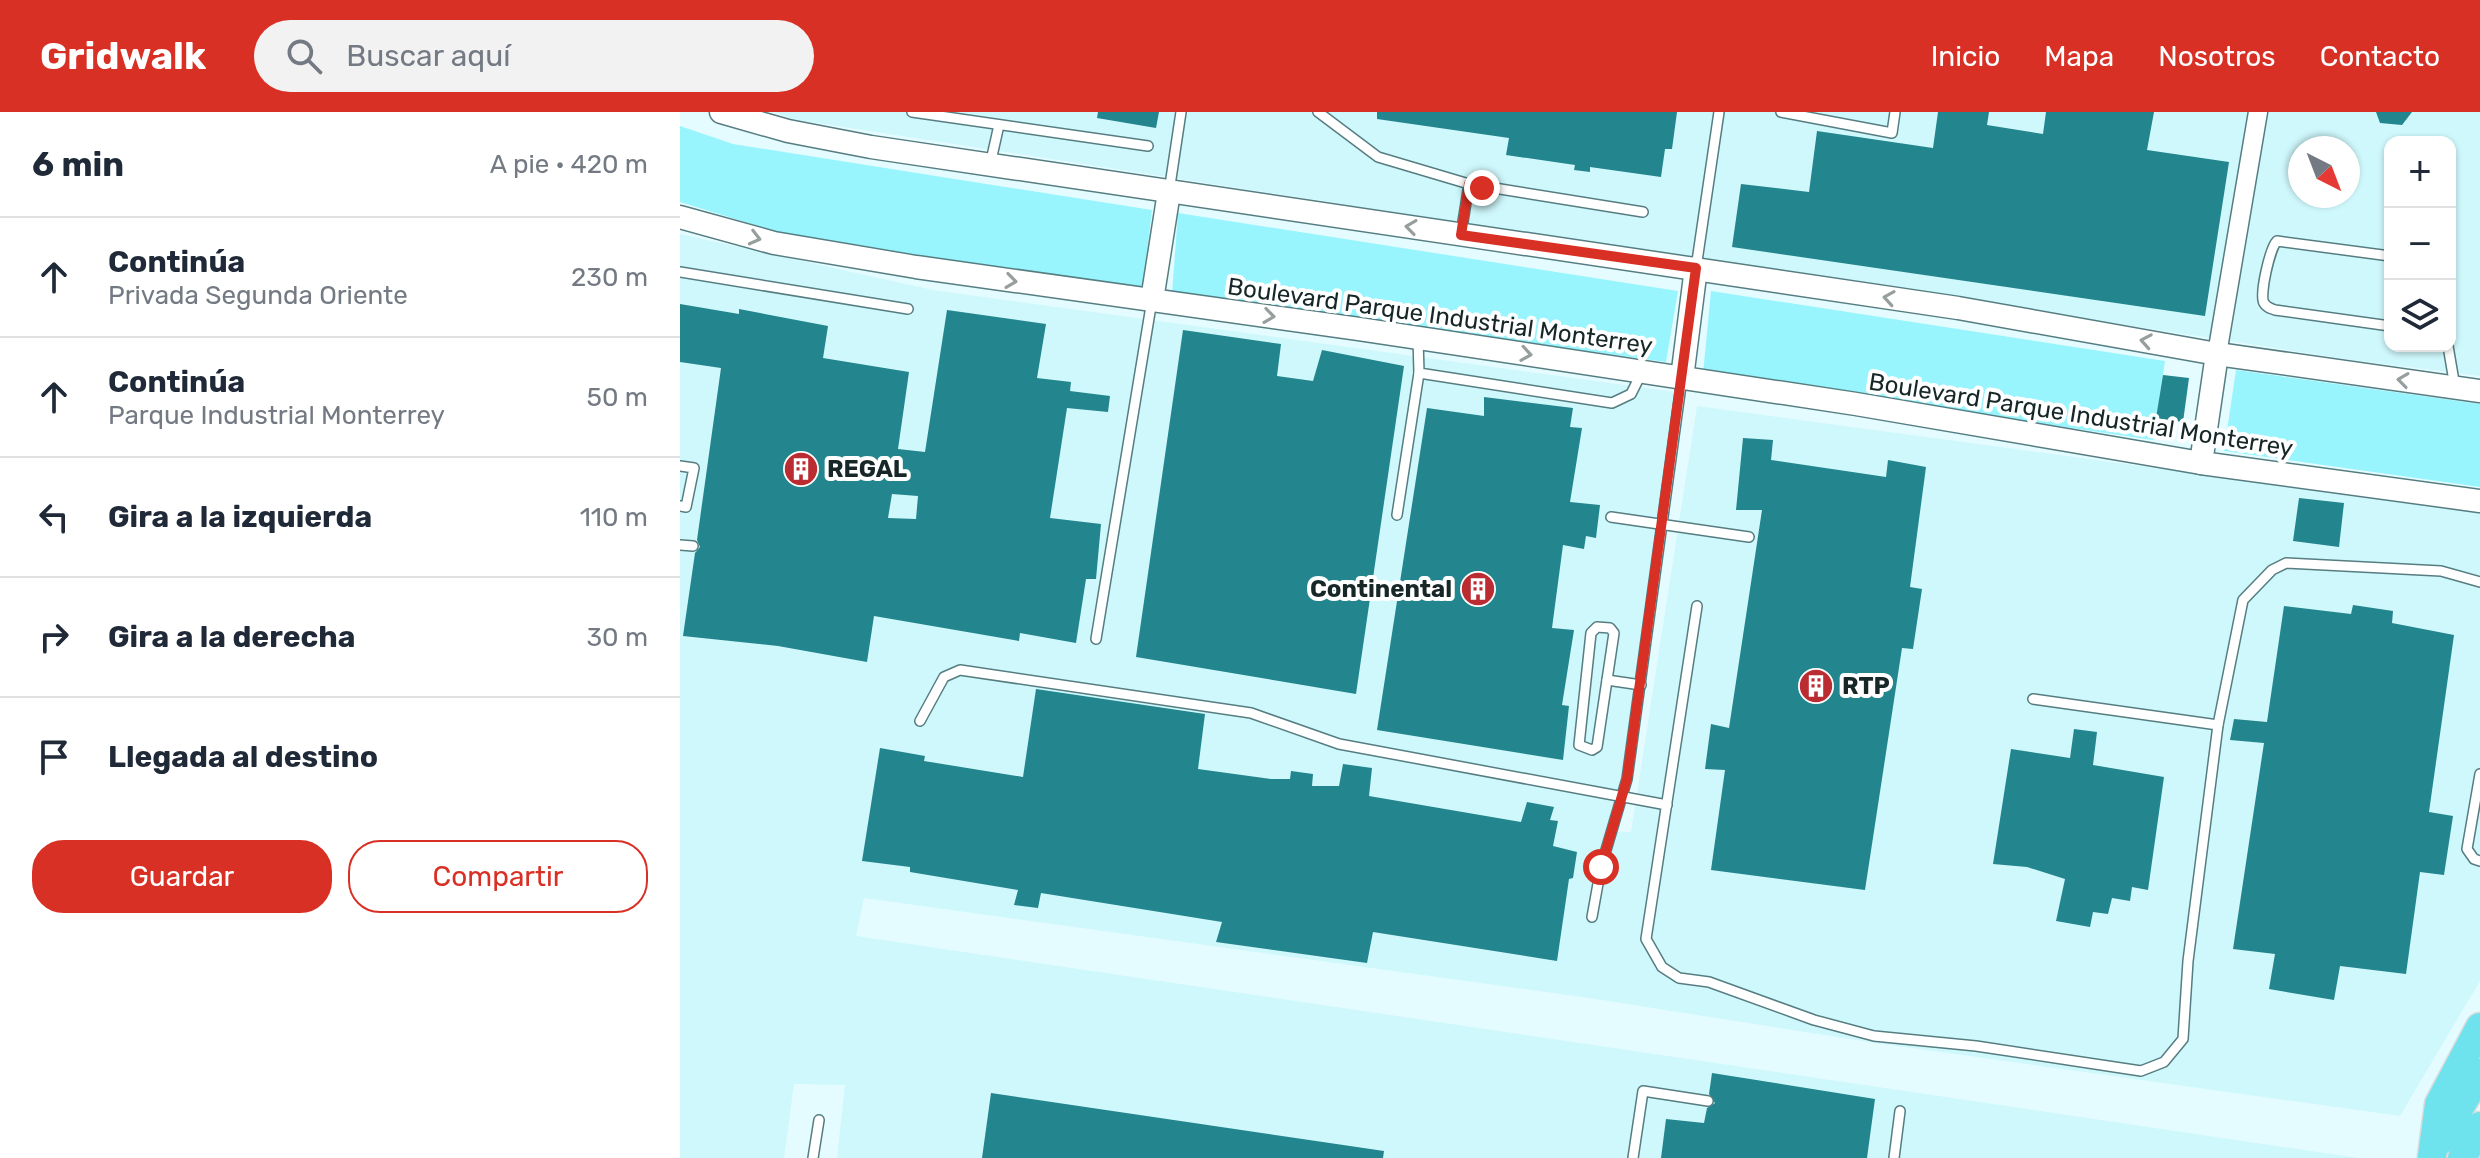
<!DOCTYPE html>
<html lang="es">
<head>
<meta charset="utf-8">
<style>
  body { margin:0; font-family:Rubik,sans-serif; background:#f2f2f3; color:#1f2937 }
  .controls { position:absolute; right:24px; top:24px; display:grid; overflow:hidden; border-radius:16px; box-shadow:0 2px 6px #0004 }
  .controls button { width:72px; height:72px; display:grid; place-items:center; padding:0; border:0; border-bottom:2px solid #e0e1e3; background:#fff; color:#1f2937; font:40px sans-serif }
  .compass { position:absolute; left:1608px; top:24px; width:72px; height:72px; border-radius:50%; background:#fff; box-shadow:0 2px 6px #0004; rotate:138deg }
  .stop { position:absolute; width:24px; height:24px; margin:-18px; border:6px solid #d93025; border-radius:50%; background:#fff }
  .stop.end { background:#d93025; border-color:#fff; box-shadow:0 2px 8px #0008 }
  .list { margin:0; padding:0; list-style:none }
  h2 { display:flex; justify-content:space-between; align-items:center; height:104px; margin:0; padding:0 32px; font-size:34px }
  h2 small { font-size:26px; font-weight:400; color:#747a83 }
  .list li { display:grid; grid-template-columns:52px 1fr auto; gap:24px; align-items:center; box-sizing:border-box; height:120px; padding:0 32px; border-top:2px solid #e0e1e3 }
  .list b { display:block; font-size:30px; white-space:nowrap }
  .list p { margin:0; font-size:26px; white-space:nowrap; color:#747a83 }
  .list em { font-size:26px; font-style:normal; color:#747a83 }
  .actions { display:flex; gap:16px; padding:24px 32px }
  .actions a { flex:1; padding:18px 0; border:2px solid #d93025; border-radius:32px; text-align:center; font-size:28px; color:#d93025 }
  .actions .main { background:#d93025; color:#fff }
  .icon { flex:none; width:44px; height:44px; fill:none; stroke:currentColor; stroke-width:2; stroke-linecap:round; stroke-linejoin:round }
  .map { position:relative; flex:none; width:1800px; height:1046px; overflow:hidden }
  header { display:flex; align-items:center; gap:48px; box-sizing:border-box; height:112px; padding:0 40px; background:#d93025; color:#fff }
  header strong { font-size:38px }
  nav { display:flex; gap:44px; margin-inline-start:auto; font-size:28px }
  .search { width:560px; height:72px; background:#f2f2f3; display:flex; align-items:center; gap:20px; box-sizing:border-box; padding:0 28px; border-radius:44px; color:#747a83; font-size:30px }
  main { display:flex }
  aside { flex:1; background:#fff }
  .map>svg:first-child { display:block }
  .built { fill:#cff8fc; fill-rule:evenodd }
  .green { fill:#98f5fe }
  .building { fill:#23858d; fill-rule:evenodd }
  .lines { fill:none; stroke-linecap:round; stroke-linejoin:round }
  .service-casing { stroke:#567d81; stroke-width:12 }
  .minor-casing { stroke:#567d81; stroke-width:21 }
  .tertiary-casing { stroke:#567d81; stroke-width:25 }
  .trunk-casing { stroke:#dadcdd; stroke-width:31 }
  .service { stroke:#fff; stroke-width:9 }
  .minor { stroke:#fff; stroke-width:18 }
  .tertiary { stroke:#fff; stroke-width:22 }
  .trunk { stroke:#6ee3ee; stroke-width:28 }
  .oneway { stroke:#979e9e }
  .route { stroke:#d93025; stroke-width:10 }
  .labels { text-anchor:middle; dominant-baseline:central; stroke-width:8; stroke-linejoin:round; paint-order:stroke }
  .street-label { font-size:24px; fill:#172728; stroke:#fff }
  .poi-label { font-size:24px; font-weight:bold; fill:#172728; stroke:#fff; text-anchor:start }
</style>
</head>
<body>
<header>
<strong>Gridwalk</strong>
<div class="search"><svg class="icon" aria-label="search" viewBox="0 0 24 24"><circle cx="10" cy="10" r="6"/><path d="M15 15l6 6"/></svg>Buscar aquí</div>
<nav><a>Inicio</a><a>Mapa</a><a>Nosotros</a><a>Contacto</a></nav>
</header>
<main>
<aside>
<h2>6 min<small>A pie · 420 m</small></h2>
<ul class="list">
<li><svg class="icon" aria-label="ahead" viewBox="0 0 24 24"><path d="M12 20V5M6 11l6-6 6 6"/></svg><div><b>Continúa</b><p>Privada Segunda Oriente</p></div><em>230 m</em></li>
<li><svg class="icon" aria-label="ahead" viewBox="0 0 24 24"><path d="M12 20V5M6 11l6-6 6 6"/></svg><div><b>Continúa</b><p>Parque Industrial Monterrey</p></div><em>50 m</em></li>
<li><svg class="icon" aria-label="left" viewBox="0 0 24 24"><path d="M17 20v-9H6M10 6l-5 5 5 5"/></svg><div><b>Gira a la izquierda</b></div><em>110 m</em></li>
<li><svg class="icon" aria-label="right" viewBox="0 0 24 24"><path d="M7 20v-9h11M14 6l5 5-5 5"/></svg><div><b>Gira a la derecha</b></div><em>30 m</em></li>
<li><svg class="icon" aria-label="arrive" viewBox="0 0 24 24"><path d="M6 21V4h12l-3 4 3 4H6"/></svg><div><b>Llegada al destino</b></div></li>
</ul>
<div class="actions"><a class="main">Guardar</a><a>Compartir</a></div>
</aside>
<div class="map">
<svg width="1800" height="1046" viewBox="0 0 1800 1046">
  <rect width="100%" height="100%" fill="#e4fcff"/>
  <!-- built -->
  <g class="built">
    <path d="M95 0H1800V264L1672 248 112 7ZM1710 30H1770V234H1710ZM1620 36H1668V84H1620Z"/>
    <polygon points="0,122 253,178 996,280 934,720 951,720 1017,294 1800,400 1800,869 1720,1004 1189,930 909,886 184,786 176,824 1678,1046 157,1046 165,973 114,972 104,1046 0,1046"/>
  </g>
  <!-- green -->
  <g class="green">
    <polygon points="0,14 53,32 472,98 463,175 134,131 0,90"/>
    <polygon points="498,101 998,179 986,250 492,182"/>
    <polygon points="1031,179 1485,249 1473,328 1023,262"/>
    <polygon points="1556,258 1800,292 1800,375 1544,339"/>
  </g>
  <!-- building -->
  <g class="building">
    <polygon points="418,0 479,0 476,16 417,6"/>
    <polygon points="697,0 997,0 992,37 985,37 981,65 910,55 910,60 894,58 895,53 826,43 829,26 697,7"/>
    <polygon points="1258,0 1309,0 1307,13 1363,22 1366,0 1474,0 1467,38 1549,50 1525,204 1052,135 1061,72 1129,80 1137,19 1253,36"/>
    <polygon points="1696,0 1732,0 1722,13 1700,11"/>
    <path d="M0 192 59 202V197L148 214 143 246 229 260 218 337 245 340 267 198 366 212 357 266 391 270 390 279 430 284 428 300 387 296 370 406 421 412 416 467H406L396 531 340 521 339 529 194 504 187 550 98 534 3 524 15 441 20 435 17 428 41 256 0 250ZM212 382 238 384 236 407 208 406Z"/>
    <polygon points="503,218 601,232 597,264 633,269 642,238 724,254 676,582 456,545"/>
    <polygon points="1483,263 1509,266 1503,310 1476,306"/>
    <polygon points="804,285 893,296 890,315 902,316 890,390 920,393 916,426 906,424 904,437 883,433 872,516 894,518 882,593 889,594 883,648 697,618 747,296 804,304"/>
    <polygon points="1063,326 1093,328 1091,348 1206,365 1208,348 1246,355 1230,475 1242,477 1233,537 1222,536 1185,778 1031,758 1045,658 1025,657 1031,612 1049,616 1082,398 1056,398"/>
    <polygon points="1619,386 1664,391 1659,435 1613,429"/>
    <polygon points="1673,493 1713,499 1712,511 1774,523 1749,700 1773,704 1764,763 1740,760 1726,862 1660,854 1654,888 1589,877 1595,842 1553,837 1584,631 1550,628 1554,607 1587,610 1604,494 1671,502"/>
    <polygon points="356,577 525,602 518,657 591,667 610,667 611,659 633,662 632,674 659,674 663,652 692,656 689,684 841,710 847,690 874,695 870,708 878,709 873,734 897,740 893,766 889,767 877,849 693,820 687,851 536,830 542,810 361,781 358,796 334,793 338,778 230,760 230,755 182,749 200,636 245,644 244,649 343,665"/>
    <polygon points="1394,617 1417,620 1413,653 1484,665 1468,778 1452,775 1450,789 1432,786 1428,802 1413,800 1410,815 1376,809 1385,767 1347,755 1313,752 1331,637 1390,646"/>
    <polygon points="1032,961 1195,987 1187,1046 981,1046 986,1007 1024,1011 1027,996 1035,991 1029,982"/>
    <polygon points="311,981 704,1039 703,1046 302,1046"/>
  </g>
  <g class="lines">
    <!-- service casing -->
    <g class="service-casing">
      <g id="service">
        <polyline points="232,0 468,34"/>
        <polyline points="638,0 698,45 789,72"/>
        <polyline points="1101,0 1212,21 1215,0"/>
        <polyline points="310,53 319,13"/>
        <polyline points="489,80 501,0"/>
        <polyline points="781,122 789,72 963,100"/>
        <path d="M1710 144 1597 129C1590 136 1579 183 1584 191 1587 196 1590 196 1595 198L1710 214"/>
        <polyline points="1016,156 1039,0"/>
        <polyline points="0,160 228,197"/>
        <polyline points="738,226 739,261 932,291 951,282 962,260"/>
        <polyline points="1768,234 1775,275"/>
        <polyline points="0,354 14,356 6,395 0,394"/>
        <polyline points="717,403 739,261"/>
        <polyline points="931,405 1069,425"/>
        <polyline points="0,433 13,434"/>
        <polyline points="1017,494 966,827 982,855 999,866 1029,870 1134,908 1194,924 1296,934 1461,959 1484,950 1503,927 1508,849 1538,613"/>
        <polygon points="917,515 930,516 934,521 917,635 912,638 899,633 911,521"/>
        <polyline points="416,527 472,188"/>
        <polyline points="927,568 961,573"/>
        <polyline points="1353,587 1538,613 1563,488 1592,458 1606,451 1761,459 1800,470"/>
        <polyline points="240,609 264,565 280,558 571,601 659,632 987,693"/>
        <polyline points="1800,662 1787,737 1794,747 1800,749"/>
        <polyline points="912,805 921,755 947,667 1002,266"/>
        <polyline points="133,1046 139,1008"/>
        <polyline points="953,1046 963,979 1028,989"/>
        <polyline points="1214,1046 1220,999"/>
      </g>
    </g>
    <!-- minor casing -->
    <g class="minor-casing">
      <polyline id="minor" points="1537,242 1578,0"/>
    </g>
    <!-- tertiary casing -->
    <g class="tertiary-casing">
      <g id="tertiary">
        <polyline points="41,0 108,19 191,35 1278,196 1537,242 1800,279"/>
        <polyline points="0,105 94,131 236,155 679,217 1176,292 1521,351 1800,389"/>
        <polyline points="472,188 489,80"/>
        <polyline points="1002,266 1016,156"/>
        <polyline points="1521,351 1537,242"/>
      </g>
    </g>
    <!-- trunk casing -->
    <g class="trunk-casing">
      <g id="trunk">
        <polyline points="1760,1029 1800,961"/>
        <polyline points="1752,1044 1759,992 1800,915"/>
        <polyline points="1782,1046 1800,1014"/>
      </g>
    </g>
    <!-- service -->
    <use href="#service" class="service"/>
    <!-- minor -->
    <use href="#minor" class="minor"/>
    <!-- tertiary -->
    <use href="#tertiary" class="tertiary"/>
    <!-- trunk -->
    <use href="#trunk" class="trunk"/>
  </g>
  <!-- one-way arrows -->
  <defs><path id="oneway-chevron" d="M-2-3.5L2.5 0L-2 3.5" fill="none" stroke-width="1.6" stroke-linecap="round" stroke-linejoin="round" transform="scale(2)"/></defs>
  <g class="oneway">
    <use href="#oneway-chevron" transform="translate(731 115) rotate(-172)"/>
    <use href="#oneway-chevron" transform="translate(75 126) rotate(14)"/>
    <use href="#oneway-chevron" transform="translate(331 169) rotate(8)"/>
    <use href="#oneway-chevron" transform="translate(1209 186) rotate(-171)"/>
    <use href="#oneway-chevron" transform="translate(589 204) rotate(8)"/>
    <use href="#oneway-chevron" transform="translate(1466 229) rotate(-170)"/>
    <use href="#oneway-chevron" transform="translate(846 242) rotate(9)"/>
    <use href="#oneway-chevron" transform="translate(1723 268) rotate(-172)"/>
  </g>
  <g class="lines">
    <!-- route -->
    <polyline class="route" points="802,76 789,72 781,123 1016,156 947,667 921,755"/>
  </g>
  <!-- icons -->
  <defs>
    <g id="building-disc" transform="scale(1.8)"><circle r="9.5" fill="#bb2b32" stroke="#fff"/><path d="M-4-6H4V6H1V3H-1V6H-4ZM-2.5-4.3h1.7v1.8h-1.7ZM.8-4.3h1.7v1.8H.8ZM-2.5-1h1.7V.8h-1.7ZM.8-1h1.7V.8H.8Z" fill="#fff"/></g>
  </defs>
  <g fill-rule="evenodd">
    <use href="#building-disc" x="121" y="357"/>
    <use href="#building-disc" x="798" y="477"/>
    <use href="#building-disc" x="1136" y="574"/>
  </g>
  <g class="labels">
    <!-- street labels -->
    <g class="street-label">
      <text transform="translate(760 204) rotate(8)">Boulevard Parque Industrial Monterrey</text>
      <text transform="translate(1401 303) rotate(9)">Boulevard Parque Industrial Monterrey</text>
    </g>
    <!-- poi labels -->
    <g class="poi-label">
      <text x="147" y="357">REGAL</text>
      <text x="772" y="477" text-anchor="end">Continental</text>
      <text x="1162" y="574">RTP</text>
    </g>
  </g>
</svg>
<div class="controls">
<button>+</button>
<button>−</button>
<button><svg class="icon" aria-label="layers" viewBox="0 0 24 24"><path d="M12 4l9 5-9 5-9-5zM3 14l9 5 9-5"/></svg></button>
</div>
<svg class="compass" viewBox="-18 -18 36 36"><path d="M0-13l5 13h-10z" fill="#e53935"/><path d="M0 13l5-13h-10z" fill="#747a83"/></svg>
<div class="stop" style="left:921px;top:755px"></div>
<div class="stop end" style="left:802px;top:76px"></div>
</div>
</main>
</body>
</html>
